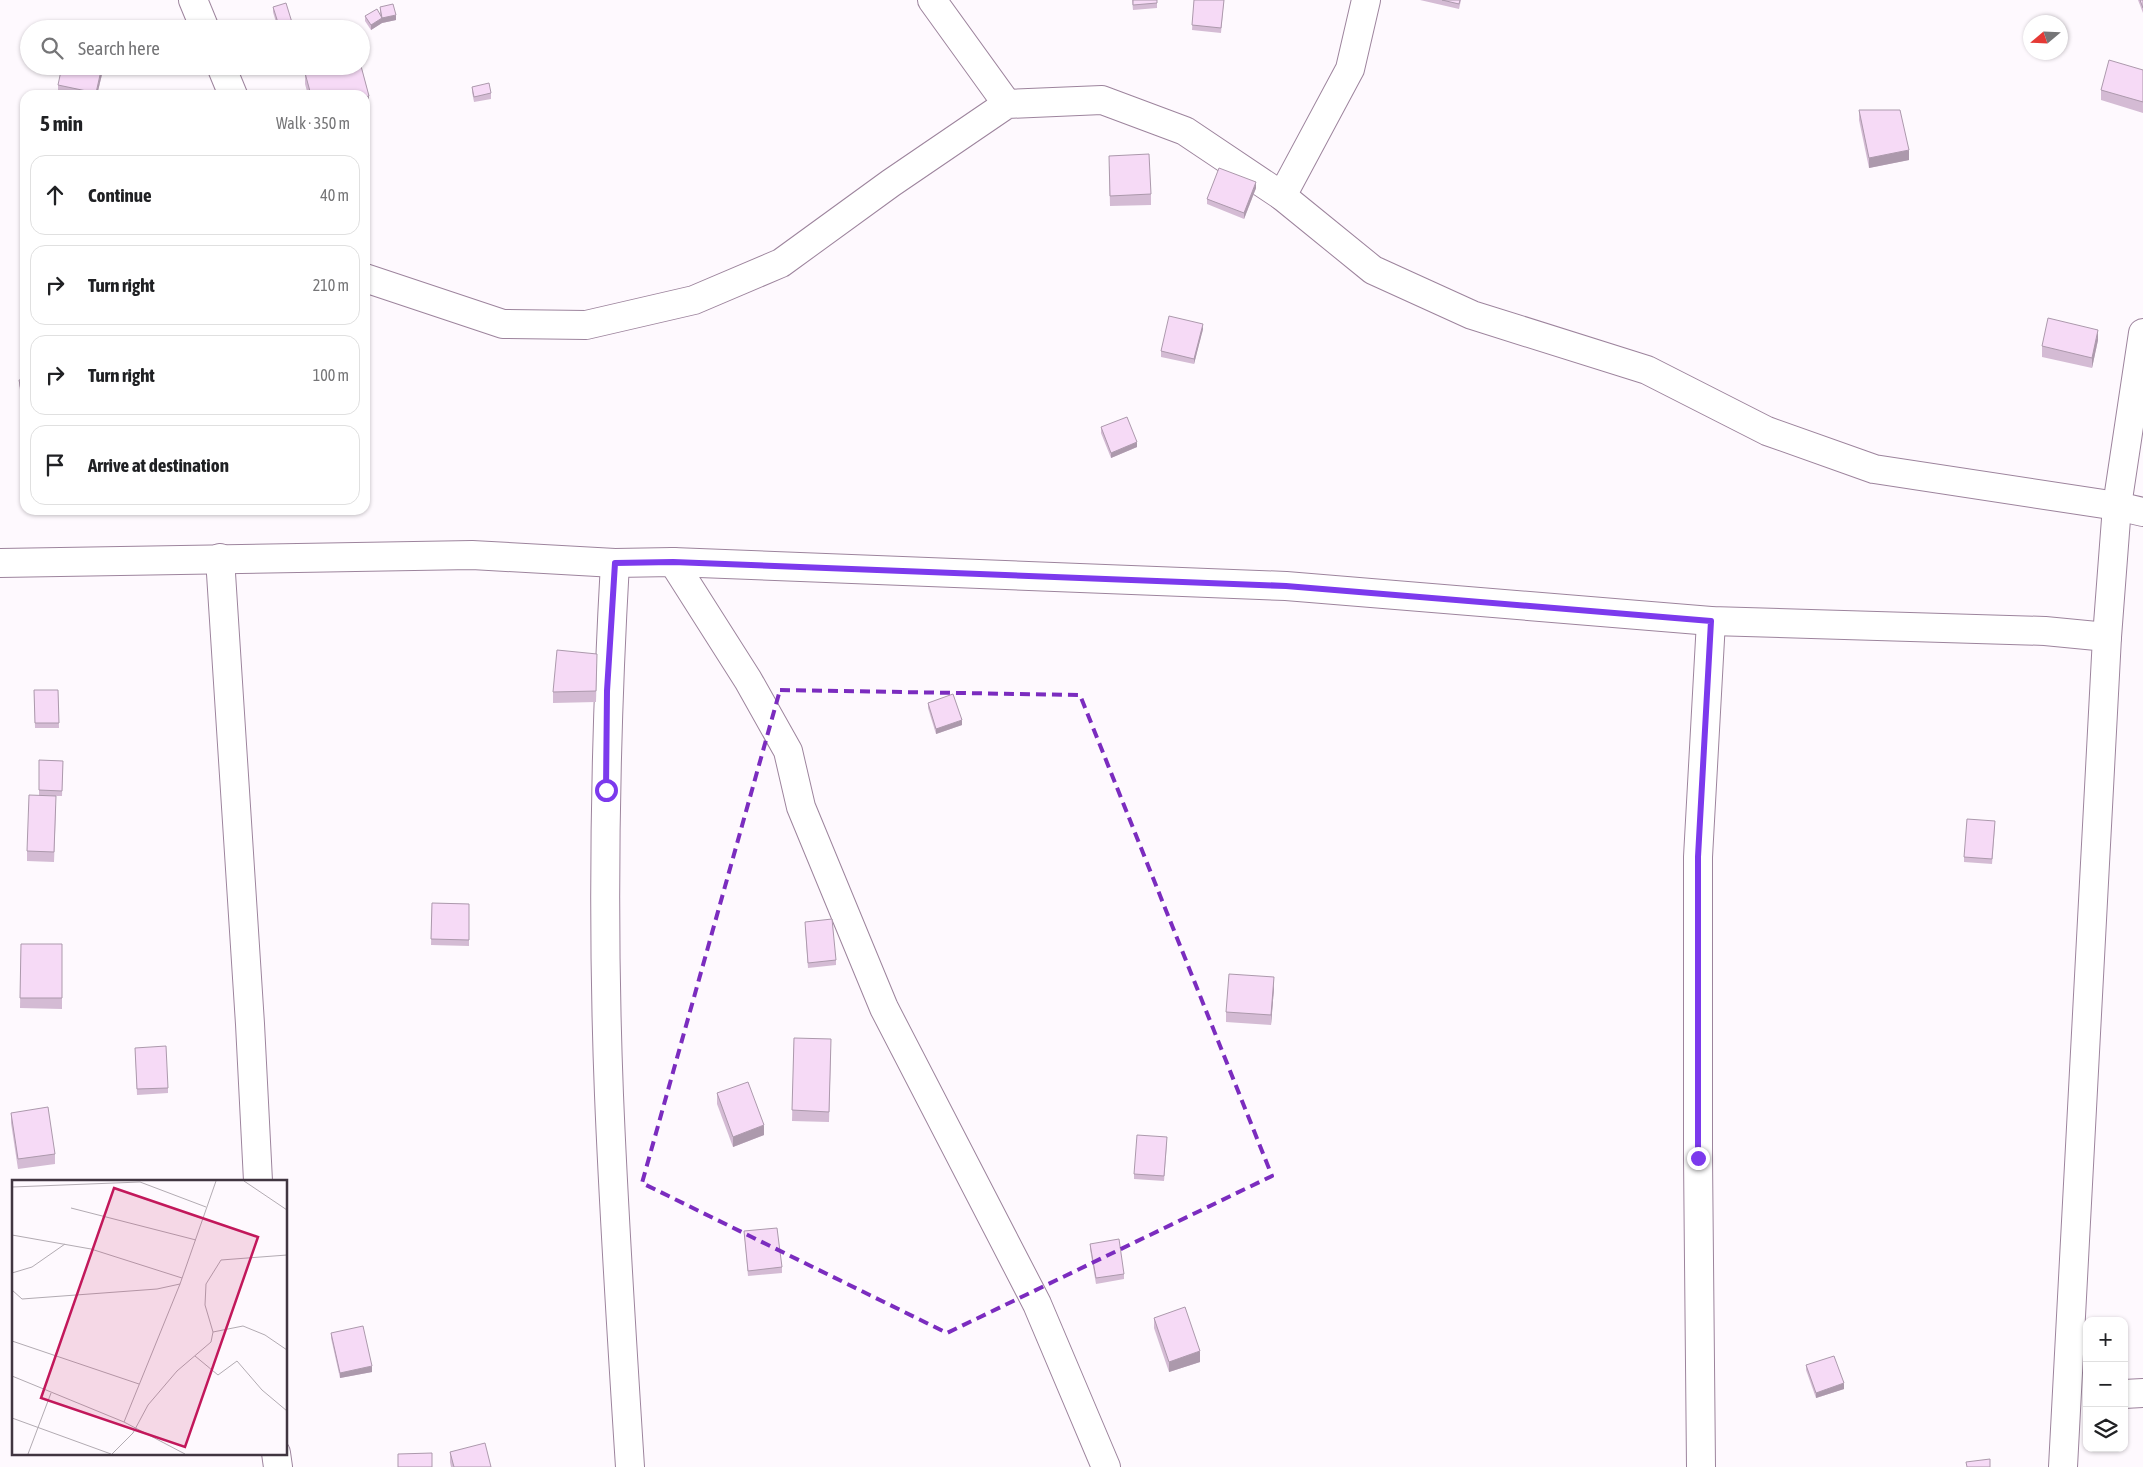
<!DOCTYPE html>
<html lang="en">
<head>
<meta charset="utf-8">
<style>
  body { margin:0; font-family:"Asap Condensed",sans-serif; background:#f6f6f6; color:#202124 }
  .controls { position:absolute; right:15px; bottom:15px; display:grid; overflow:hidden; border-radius:10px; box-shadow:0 1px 4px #0004 }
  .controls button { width:45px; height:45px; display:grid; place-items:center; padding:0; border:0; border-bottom:1px solid #e0e0e0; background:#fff; color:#202124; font:25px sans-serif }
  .compass { position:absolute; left:2023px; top:15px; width:45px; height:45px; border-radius:50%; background:#fff; box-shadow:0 1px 4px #0004; rotate:251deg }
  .stop { position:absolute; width:15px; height:15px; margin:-11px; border:4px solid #7c3aed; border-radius:50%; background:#fff }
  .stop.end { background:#7c3aed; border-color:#fff; box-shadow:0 1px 5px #0008 }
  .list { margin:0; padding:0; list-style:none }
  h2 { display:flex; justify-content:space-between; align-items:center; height:65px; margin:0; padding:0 20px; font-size:21px }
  h2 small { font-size:16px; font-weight:400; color:#757577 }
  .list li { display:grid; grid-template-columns:32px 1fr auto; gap:15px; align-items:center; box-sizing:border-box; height:80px; margin:0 10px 10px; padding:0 10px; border:1px solid #e0e0e0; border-radius:15px }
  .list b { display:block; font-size:19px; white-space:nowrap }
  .list em { font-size:16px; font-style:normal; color:#757577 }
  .icon { flex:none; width:28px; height:28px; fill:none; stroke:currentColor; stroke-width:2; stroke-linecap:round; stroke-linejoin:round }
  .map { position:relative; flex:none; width:2143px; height:1467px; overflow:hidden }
  .search { position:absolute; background:#fff; box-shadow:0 1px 4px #0004; left:20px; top:20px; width:350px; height:55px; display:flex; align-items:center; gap:12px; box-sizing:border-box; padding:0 18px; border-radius:28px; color:#757577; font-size:19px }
  .panel { position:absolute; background:#fff; box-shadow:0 1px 4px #0004; left:20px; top:90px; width:350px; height:425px; border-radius:15px }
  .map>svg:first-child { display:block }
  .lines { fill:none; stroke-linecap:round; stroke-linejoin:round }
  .street-casing { stroke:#9d849d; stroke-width:30 }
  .street { stroke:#fff; stroke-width:28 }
  .wall { fill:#d4bbd4 }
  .shaded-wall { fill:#ac99ac }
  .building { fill:#f6daf6; stroke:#ac99ac }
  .route { stroke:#7c3aed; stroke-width:6 }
  .marked { fill:none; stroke:#7b2cbf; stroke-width:4; stroke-dasharray:10 6; stroke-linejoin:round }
  .inset-road { fill:none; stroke:#b2abb2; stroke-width:1 }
  .view { fill:#c2185b; fill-opacity:0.15; stroke:#c2185b; stroke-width:2.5 }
  .inset-edge { fill:none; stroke:#403540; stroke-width:2.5 }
</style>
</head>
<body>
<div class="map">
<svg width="2143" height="1467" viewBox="0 0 2143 1467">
  <rect width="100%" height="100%" fill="#fef9fe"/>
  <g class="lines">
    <!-- street casing -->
    <g class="street-casing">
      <g id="street">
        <polyline points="193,0 205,29"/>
        <polyline points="932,0 1007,104"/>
        <polyline points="221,66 233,95"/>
        <polyline points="1282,196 1350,69 1366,0"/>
        <polyline points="365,278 503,324 586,325 694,300 781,263 891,183 1007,104 1102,100 1185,131 1282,196 1373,270 1472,315 1647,370 1767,431 1874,469 2117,506 2143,512"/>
        <polyline points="220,558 250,1024 258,1181"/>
        <polyline points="673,562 748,680 788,751 801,807 884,1008 1037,1304 1106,1467"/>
        <polyline points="0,563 472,555 615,563 673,562 1286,586 1711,621 2045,631 2107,637 2063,1467"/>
        <path d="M615 563C605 739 602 917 609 1095 614 1219 622 1343 630 1467"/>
        <polyline points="2107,637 2117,506 2143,333"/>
        <polyline points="2124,1394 2143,1393"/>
        <polyline points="276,1453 278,1467"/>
        <polyline points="1701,1467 1698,1158 1698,857 1711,621"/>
      </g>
    </g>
    <!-- street -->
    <use href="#street" class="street"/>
  </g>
  <!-- wall -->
  <g class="wall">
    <polygon points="1132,0 1157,0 1157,8 1133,10"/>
    <polygon points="1194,0 1224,0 1221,33 1192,30"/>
    <polygon points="1420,0 1461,0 1459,9"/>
    <polygon points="2138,0 2143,0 2143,13"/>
    <polygon points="273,7 294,29 278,29 273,12"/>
    <polygon points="380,7 396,20 382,23 371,30 365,21 365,16 380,15"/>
    <polygon points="104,66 97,95 58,95 58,85"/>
    <polygon points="328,66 361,66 369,96 369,106 365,108 365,95 308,95 305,84 305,73"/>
    <polygon points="2143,70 2143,113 2101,100 2101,90"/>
    <polygon points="472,87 491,93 491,99 474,102 472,92"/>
    <polygon points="1859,110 1909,160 1869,168 1859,120"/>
    <polygon points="1109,166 1151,194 1151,205 1110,206"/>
    <polygon points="1256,188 1244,219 1207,204 1207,199"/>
    <polygon points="1203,329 1194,364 1161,357 1161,351"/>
    <polygon points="2098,340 2092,368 2042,357 2042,346"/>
    <polygon points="25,379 25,415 19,385 19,380"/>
    <polygon points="1101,427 1137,447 1111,458 1101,433"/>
    <polygon points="597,664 596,702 553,703 553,692"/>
    <polygon points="34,690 58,690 59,728 35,728"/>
    <polygon points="928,703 962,725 936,734 928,708"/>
    <polygon points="39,760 63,761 62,796 48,796 56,807 54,862 27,861 27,851 39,796"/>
    <polygon points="1995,826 1992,864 1964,862 1964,857"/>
    <polygon points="432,903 469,904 469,946 431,945"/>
    <polygon points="805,927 836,960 836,965 808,968"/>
    <polygon points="21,944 62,944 62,1009 20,1008"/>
    <polygon points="1274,988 1271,1025 1226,1022 1226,1012"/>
    <polygon points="794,1038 831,1050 829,1122 792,1121"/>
    <polygon points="135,1048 168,1088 168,1093 137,1095"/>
    <polygon points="717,1093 764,1135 733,1147 717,1104"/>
    <polygon points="11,1113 55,1154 55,1164 18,1169 11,1123"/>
    <polygon points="1167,1143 1164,1181 1134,1179 1134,1174"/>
    <polygon points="744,1231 782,1267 782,1273 748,1276"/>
    <polygon points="1090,1244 1124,1274 1124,1279 1096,1284 1090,1249"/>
    <polygon points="1154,1318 1200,1362 1169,1372 1154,1328"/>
    <polygon points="331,1333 372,1372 340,1378 331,1338"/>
    <polygon points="1806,1365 1844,1389 1816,1398 1806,1370"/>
    <polygon points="450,1452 491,1467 451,1467 450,1462"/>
  </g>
  <!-- shaded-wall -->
  <g class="shaded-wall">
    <polygon points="396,15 396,20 382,23 371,30 371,25 382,18"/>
    <polygon points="102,66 104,66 97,95 96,95"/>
    <polygon points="369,96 369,106 365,108 365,97"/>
    <polygon points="1909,150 1909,160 1869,168 1869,158"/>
    <polygon points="1256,182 1256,188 1244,219 1244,213"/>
    <polygon points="1203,324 1203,329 1194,364 1194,359"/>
    <polygon points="2098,330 2098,340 2092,368 2092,358"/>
    <polygon points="1137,442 1137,447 1111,458 1111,453"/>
    <polygon points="962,720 962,725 936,734 936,729"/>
    <polygon points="1274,977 1274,988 1271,1025 1271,1015"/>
    <polygon points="764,1125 764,1135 733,1147 733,1137"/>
    <polygon points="1200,1351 1200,1362 1169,1372 1169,1362"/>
    <polygon points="372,1366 372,1372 340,1378 340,1373"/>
    <polygon points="1844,1383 1844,1389 1816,1398 1816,1393"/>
  </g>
  <!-- building -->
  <g class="building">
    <polygon points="1133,0 1157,0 1157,3 1133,5"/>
    <polygon points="1194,0 1224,0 1221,28 1192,25"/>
    <polygon points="1442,0 1460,0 1459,4"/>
    <polygon points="2140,0 2143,0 2143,8"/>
    <polygon points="286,3 294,29 280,29 273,7"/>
    <polygon points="393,4 396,15 382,18 371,25 365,16 377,9 382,18 380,7"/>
    <polygon points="2109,60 2143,70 2143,102 2101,90"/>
    <polygon points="62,66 102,66 96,93 58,85"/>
    <polygon points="328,66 361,66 369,96 365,97 365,95 311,95 305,73"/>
    <polygon points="489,83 491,93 474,97 472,87"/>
    <polygon points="1859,110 1900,110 1909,150 1869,158"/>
    <polygon points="1149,154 1151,194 1110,196 1109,156"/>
    <polygon points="1219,168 1256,182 1244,213 1207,199"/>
    <polygon points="1169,316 1203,324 1194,359 1161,351"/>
    <polygon points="2048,318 2098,330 2092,358 2042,346"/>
    <polygon points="25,379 25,410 19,380"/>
    <polygon points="1127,417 1137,442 1111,453 1101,427"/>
    <polygon points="557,650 597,654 596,691 553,692"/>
    <polygon points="34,690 58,690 59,723 35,723"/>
    <polygon points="953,694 962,720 936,729 928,703"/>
    <polygon points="39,760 63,761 62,791 39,790"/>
    <polygon points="29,795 56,796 54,852 27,851"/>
    <polygon points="1967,819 1995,821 1992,859 1964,857"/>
    <polygon points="432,903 469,904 469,940 431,939"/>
    <polygon points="832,919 836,960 808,963 805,922"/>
    <polygon points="21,944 62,944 62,998 20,998"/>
    <polygon points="1229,974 1274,977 1271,1015 1226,1012"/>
    <polygon points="794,1038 831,1039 829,1112 792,1110"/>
    <polygon points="166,1046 168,1088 137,1089 135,1048"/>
    <polygon points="748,1082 764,1125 733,1137 717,1093"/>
    <polygon points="48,1107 55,1154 18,1159 11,1113"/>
    <polygon points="1137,1135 1167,1137 1164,1176 1134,1174"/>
    <polygon points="777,1228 782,1267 748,1271 744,1231"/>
    <polygon points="1119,1239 1124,1274 1096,1278 1090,1244"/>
    <polygon points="1185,1307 1200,1351 1169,1362 1154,1318"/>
    <polygon points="363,1326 372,1366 340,1373 331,1333"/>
    <polygon points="1834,1356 1844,1383 1816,1393 1806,1365"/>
    <polygon points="485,1443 491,1467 454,1467 450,1452"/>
    <polygon points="432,1453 432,1467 398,1467 398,1454"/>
    <polygon points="1990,1459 1990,1467 1967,1467 1966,1462"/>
  </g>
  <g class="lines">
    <!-- route -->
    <polyline class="route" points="606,790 607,691 615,563 673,562 1286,586 1711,621 1698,857 1698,1158"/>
  </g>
  <!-- marked area -->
  <path class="marked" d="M780 690 1080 695 1272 1176 947 1333 642 1183Z"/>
  <!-- overview -->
  <g transform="translate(12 1180)">
    <rect width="275" height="275" fill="#fef9fe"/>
    <path class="inset-road" d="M232 1 275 30M0 7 128 2 194 27M59 28 184 60M0 55 79 69 170 98M0 93 20 87 53 64M0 110 10 119 145 109 168 104M201 152 231 146 253 155 275 170M0 161 127 204M183 176 206 195 225 181 250 210 275 231M0 196 112 242 168 104 204 1M0 238 99 274M112 242 173 274M16 274 39 213M100 274 121 253 136 225 165 191 199 162 201 152 193 125 194 104 209 80 275 75"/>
    <path class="view" d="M102 8 246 57 173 267 29 218Z"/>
    <rect width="275" height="275" class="inset-edge"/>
  </g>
</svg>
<div class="controls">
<button>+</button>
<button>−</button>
<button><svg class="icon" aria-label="layers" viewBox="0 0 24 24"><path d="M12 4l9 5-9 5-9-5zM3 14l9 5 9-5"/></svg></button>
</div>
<svg class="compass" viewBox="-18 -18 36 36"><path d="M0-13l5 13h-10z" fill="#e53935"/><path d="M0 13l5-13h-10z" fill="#757577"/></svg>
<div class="stop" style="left:606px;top:790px"></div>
<div class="stop end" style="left:1698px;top:1158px"></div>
<div class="search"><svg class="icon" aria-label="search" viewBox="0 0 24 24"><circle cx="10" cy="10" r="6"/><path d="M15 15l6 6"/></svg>Search here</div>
<section class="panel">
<h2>5 min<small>Walk · 350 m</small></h2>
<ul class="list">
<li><svg class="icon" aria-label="ahead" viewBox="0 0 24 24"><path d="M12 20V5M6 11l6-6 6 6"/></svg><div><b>Continue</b></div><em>40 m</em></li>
<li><svg class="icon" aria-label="right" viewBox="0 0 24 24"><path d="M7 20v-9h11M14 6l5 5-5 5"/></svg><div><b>Turn right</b></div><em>210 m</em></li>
<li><svg class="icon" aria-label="right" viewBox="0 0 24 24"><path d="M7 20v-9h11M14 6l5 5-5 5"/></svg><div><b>Turn right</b></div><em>100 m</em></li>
<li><svg class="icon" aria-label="arrive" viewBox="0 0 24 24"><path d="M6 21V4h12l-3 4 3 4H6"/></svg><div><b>Arrive at destination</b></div></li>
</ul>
</section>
</div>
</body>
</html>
